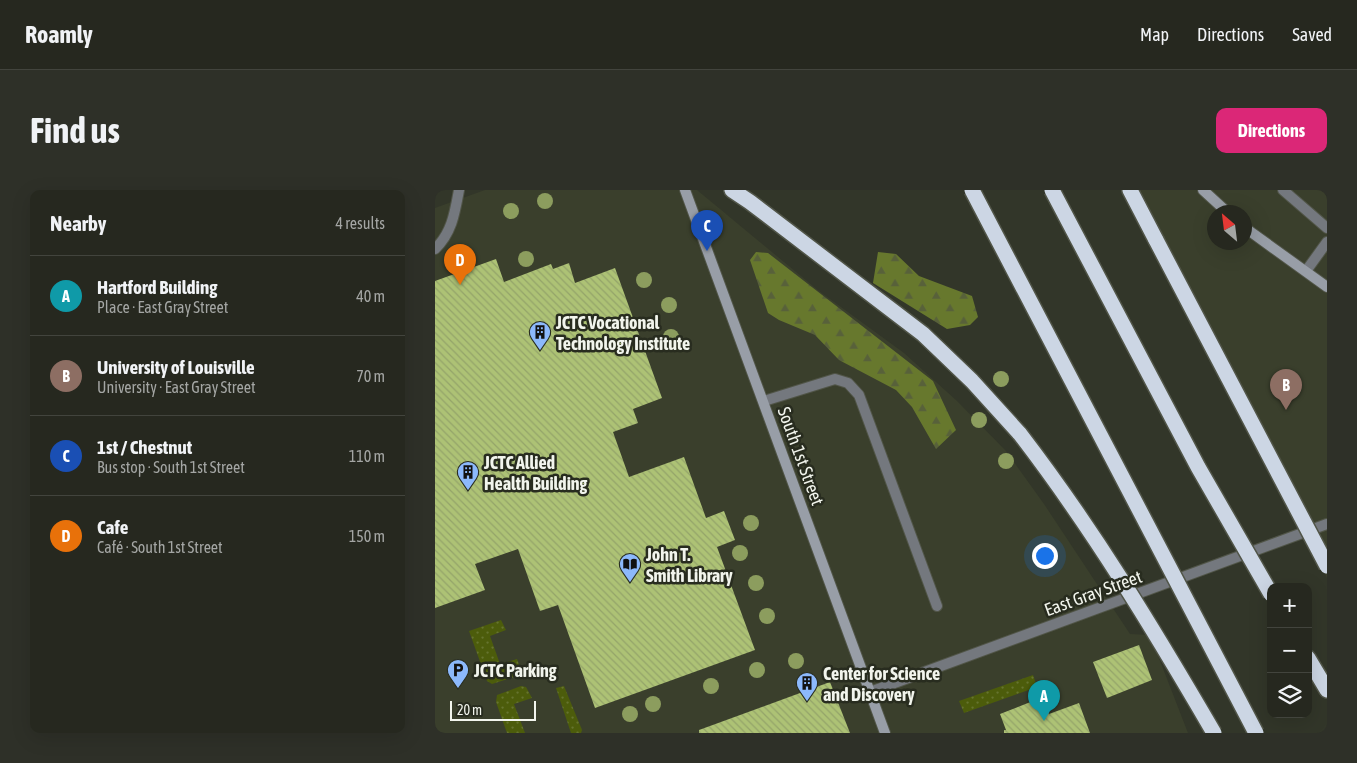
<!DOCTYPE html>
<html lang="en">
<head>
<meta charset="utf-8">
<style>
  body { margin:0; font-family:"Asap Condensed",sans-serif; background:#2e3028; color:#f1f3f6 }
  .controls { position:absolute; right:15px; bottom:15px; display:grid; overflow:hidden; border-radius:10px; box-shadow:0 5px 20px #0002 }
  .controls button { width:45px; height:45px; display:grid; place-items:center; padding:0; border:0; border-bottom:1px solid #42443d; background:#26281f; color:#f1f3f6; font:25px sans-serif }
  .compass { position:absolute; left:772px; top:15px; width:45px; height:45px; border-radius:50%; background:#26281f; box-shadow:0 5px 20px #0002; rotate:332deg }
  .scale { position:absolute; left:15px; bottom:12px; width:86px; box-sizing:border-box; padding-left:5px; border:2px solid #f2f5ed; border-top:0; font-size:14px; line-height:18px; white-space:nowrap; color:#f2f5ed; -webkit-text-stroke:4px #282c1f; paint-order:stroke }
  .you { position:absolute; left:609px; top:365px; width:18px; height:18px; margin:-12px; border:4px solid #fff; border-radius:50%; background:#1a73e8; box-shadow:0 0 0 8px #1a73e833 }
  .badge { display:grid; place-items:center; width:32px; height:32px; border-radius:50%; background:#db2777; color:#fff; font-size:16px; font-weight:700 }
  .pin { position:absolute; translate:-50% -41px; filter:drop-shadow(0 1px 2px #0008) }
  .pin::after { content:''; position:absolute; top:26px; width:18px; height:15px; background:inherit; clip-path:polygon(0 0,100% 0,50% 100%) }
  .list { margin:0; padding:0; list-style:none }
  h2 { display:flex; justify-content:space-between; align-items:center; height:65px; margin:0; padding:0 20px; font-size:21px }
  h2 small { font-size:16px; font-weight:400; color:#a4a6a4 }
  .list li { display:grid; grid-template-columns:32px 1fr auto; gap:15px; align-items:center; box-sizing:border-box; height:80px; padding:0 20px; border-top:1px solid #42443d }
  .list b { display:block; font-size:19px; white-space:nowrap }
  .list p { margin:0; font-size:16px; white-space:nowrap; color:#a4a6a4 }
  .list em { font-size:16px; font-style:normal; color:#a4a6a4 }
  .icon { flex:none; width:28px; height:28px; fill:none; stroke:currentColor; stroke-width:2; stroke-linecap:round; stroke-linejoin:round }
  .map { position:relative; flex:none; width:892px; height:543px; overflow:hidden; border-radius:10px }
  header { display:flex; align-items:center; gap:30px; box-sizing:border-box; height:70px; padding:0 25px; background:#26281f; border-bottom:1px solid #42443d }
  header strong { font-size:24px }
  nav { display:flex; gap:28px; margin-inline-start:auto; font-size:18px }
  .intro { display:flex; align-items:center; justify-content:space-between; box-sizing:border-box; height:120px; padding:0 30px }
  h1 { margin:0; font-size:35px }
  .button { padding:12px 22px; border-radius:10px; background:#db2777; color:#fff; font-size:18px; font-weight:700 }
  main { display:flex; gap:30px; padding:0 30px }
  aside { flex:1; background:#26281f; border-radius:10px; box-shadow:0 5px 20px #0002 }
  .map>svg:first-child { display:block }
  .built { fill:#3a3f2c; fill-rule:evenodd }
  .grass { fill:url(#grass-dots) }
  .forest { fill:url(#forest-firs) }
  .building { fill:url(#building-back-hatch) }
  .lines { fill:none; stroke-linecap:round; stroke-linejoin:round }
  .lane-casing { stroke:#515548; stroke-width:12 }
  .street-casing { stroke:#515548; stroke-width:12 }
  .secondary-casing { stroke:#515548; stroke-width:12 }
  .highway-casing { stroke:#515548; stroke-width:18 }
  .lane { stroke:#74787e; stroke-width:10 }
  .street { stroke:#74787e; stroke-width:10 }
  .secondary { stroke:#989ea7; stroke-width:10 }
  .highway { stroke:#ccd6e4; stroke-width:15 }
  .highway-bridge-casing { stroke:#515548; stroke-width:18; stroke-linecap:butt }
  .highway-bridge { stroke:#ccd6e4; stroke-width:15 }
  .tree { fill:#8c9d5e }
  .labels { text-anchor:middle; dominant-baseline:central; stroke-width:5; stroke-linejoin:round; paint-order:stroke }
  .poi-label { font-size:18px; font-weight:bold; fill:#f2f5ed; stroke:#282c1f; text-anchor:start }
  .street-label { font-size:18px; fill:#f2f5ed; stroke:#282c1f }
</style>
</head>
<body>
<header>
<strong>Roamly</strong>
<nav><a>Map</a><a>Directions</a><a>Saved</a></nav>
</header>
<div class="intro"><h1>Find us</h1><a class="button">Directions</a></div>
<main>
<aside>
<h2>Nearby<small>4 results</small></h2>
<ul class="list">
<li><span class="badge" style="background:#0f9aa8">A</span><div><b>Hartford Building</b><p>Place · East Gray Street</p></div><em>40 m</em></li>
<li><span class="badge" style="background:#8d6e63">B</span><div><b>University of Louisville</b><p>University · East Gray Street</p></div><em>70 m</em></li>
<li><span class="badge" style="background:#1a4fb4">C</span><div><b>1st / Chestnut</b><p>Bus stop · South 1st Street</p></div><em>110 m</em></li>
<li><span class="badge" style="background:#e8710a">D</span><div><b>Cafe</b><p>Café · South 1st Street</p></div><em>150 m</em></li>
</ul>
</aside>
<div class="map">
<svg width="892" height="543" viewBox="0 0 892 543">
  <defs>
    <pattern id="grass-dots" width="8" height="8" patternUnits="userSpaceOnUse" patternTransform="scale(1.25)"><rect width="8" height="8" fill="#4c5c0b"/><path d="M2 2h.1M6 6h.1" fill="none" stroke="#66742f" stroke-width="1.8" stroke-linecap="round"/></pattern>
    <pattern id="forest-firs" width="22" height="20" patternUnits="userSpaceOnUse" patternTransform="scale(1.25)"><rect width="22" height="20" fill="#67782d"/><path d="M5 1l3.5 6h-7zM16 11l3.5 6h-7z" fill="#58613a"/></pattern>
    <pattern id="building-back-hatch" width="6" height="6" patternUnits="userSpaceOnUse" patternTransform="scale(1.25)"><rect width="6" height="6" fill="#adc275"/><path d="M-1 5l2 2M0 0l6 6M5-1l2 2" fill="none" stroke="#94a46a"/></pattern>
  </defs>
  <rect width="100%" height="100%" fill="#323629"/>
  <!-- built -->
  <g class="built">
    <polygon points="50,0 262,0 384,101 469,163 522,211 571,261 609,314 695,444 715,445 753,543 0,543 0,18"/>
    <path d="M702 0H892V388ZM779 22H809V52H779Z"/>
  </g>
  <!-- grass -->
  <g class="grass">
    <polygon points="66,430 71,440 55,446 65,474 82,469 86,480 82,486 57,494 52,491 34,441"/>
    <polygon points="598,485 602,497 529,523 524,511"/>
    <polygon points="86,496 91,497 97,508 79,514 90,543 72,543 61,512 62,505"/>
    <polygon points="129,496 147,540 146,543 136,543 121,498"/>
  </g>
  <!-- forest -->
  <g class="forest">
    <polygon points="321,62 333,63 498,191 521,240 501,259 477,217 461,200 404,170 380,145 344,130 333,123 315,70"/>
    <polygon points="443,62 461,64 484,86 537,106 543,127 535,135 512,139 438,93"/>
  </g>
  <!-- building -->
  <g class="building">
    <polygon points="61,69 69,92 116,74 118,79 134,73 140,93 180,78 227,208 198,219 203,233 178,242 194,287 249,267 271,328 289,321 300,350 282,357 320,460 160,518 123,415 105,421 83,359 40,374 50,400 0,418 0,91"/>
    <polygon points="704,455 717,490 672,508 658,472"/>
    <polygon points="395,492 415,543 264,543 264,540"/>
    <polygon points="608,507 614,524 644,513 655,543 569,543 569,540 571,540 565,524"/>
  </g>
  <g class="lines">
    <!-- lane casing -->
    <g class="lane-casing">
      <g id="lane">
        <polyline points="848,0 892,38"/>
        <path d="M0 59C17 43 20 22 24 0"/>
        <polyline points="871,81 892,52"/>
        <polyline points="329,211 400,189 413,193 424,205 502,416"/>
      </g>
    </g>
    <!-- street casing -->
    <g class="street-casing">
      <polyline id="street" points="435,502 892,334"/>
    </g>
    <!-- secondary casing -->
    <g class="secondary-casing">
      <g id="secondary">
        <polyline points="250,0 450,543"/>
        <polyline points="768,0 792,22"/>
        <polyline points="809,37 892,97"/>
      </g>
    </g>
    <!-- highway casing -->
    <g class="highway-casing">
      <g id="highway">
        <polyline points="297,0 315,12 488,144 537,191 585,244"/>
        <polyline points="695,0 721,50"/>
        <polyline points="873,468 892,500"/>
      </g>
    </g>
    <!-- lane -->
    <use href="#lane" class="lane"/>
    <!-- street -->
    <use href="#street" class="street"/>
    <!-- secondary -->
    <use href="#secondary" class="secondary"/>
    <!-- highway -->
    <use href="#highway" class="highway"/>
    <!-- highway-bridge casing -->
    <g class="highway-bridge-casing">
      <g id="highway-bridge">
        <polyline points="537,0 821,543"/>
        <polyline points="617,0 763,277 836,404"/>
        <polyline points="721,50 892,376"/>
        <path d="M585 244C658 339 719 440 779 543"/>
      </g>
    </g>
    <!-- highway-bridge -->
    <use href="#highway-bridge" class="highway-bridge"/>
  </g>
  <!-- trees -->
  <g class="tree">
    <circle cx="110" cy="11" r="8"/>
    <circle cx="76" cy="21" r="8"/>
    <circle cx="91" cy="69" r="8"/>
    <circle cx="209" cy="90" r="8"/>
    <circle cx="234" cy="115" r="8"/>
    <circle cx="236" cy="147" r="8"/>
    <circle cx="566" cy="189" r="8"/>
    <circle cx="544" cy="230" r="8"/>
    <circle cx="571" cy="271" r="8"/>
    <circle cx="316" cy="333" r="8"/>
    <circle cx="305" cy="363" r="8"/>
    <circle cx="321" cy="393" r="8"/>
    <circle cx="332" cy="426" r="8"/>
    <circle cx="361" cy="471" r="8"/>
    <circle cx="322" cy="480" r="8"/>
    <circle cx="276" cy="496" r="8"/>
    <circle cx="218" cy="514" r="8"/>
    <circle cx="195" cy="524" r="8"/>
  </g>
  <!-- icons -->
  <defs>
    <g id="building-pin" transform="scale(1.125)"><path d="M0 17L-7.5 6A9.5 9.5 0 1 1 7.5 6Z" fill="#8cb9fc" stroke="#282c1f"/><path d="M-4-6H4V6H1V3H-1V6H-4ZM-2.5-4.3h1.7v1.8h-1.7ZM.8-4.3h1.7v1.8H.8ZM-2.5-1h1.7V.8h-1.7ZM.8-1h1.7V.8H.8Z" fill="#111"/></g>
    <g id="library-pin" transform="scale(1.125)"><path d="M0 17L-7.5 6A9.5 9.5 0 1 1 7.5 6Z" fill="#8cb9fc" stroke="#282c1f"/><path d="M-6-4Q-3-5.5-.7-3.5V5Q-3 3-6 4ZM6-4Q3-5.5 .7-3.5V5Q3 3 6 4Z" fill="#111"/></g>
    <g id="parking-pin" transform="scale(1.125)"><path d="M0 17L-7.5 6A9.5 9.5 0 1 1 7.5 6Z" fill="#8cb9fc" stroke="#282c1f"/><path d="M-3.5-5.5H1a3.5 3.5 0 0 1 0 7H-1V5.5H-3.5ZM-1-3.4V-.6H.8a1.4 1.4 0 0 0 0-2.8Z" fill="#111"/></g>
  </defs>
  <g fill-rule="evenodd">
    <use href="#building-pin" x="105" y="142"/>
    <use href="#building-pin" x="33" y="282"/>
    <use href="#library-pin" x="195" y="374"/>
    <use href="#parking-pin" x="23" y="480"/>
    <use href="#building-pin" x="372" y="493"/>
  </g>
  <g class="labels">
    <!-- poi labels -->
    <g class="poi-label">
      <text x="121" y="132">JCTC Vocational<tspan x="121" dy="21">Technology Institute</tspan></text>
      <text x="49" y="272">JCTC Allied<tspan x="49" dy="21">Health Building</tspan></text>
      <text x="211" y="364">John T.<tspan x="211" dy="21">Smith Library</tspan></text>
      <text x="39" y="480">JCTC Parking</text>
      <text x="388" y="483">Center for Science<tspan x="388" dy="21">and Discovery</tspan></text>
    </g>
    <!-- street labels -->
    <g class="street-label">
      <text transform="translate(366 266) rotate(70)">South 1st Street</text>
      <text transform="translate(658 403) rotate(-20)">East Gray Street</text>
    </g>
  </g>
</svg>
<div class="controls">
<button>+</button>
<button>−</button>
<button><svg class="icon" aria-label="layers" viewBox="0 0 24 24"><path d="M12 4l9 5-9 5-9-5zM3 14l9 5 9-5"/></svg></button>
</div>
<svg class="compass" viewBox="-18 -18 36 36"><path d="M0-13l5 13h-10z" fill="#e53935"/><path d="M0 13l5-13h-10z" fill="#a4a6a4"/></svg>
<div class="scale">20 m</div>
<div class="you"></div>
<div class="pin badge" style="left:609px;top:531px;background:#0f9aa8">A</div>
<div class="pin badge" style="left:851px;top:220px;background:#8d6e63">B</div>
<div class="pin badge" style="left:272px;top:61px;background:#1a4fb4">C</div>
<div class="pin badge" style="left:25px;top:95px;background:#e8710a">D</div>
</div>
</main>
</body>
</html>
